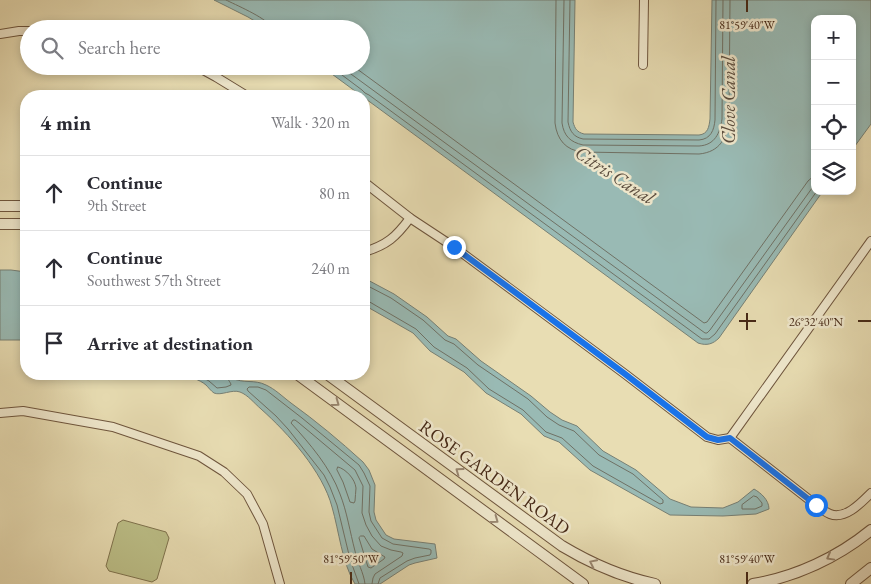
<!DOCTYPE html>
<html lang="en">
<head>
<meta charset="utf-8">
<style>
  body { margin:0; font-family:"EB Garamond",serif; background:#f2f2f3; color:#2b2b33 }
  .controls { position:absolute; right:15px; top:15px; display:grid; overflow:hidden; border-radius:10px; box-shadow:0 2px 8px #0003 }
  .controls button { width:45px; height:45px; display:grid; place-items:center; padding:0; border:0; border-bottom:1px solid #e1e1e2; background:#fff; color:#2b2b33; font:25px sans-serif }
  .stop { position:absolute; width:15px; height:15px; margin:-11px; border:4px solid #1a73e8; border-radius:50%; background:#fff }
  .stop.end { background:#1a73e8; border-color:#fff; box-shadow:0 1px 5px #0008 }
  .list { margin:0; padding:0; list-style:none }
  h2 { display:flex; justify-content:space-between; align-items:center; height:65px; margin:0; padding:0 20px; font-size:21px }
  h2 small { font-size:16px; font-weight:400; color:#7c7c81 }
  .list li { display:grid; grid-template-columns:32px 1fr auto; gap:15px; align-items:center; box-sizing:border-box; height:75px; padding:0 20px; border-top:1px solid #e1e1e2 }
  .list b { display:block; font-size:19px; white-space:nowrap }
  .list p { margin:0; font-size:16px; white-space:nowrap; color:#7c7c81 }
  .list em { font-size:16px; font-style:normal; color:#7c7c81 }
  .icon { flex:none; width:28px; height:28px; fill:none; stroke:currentColor; stroke-width:2; stroke-linecap:round; stroke-linejoin:round }
  .map { position:relative; flex:none; width:871px; height:584px; overflow:hidden }
  .search { position:absolute; background:#fff; box-shadow:0 2px 8px #0003; left:20px; top:20px; width:350px; height:55px; display:flex; align-items:center; gap:12px; box-sizing:border-box; padding:0 18px; border-radius:28px; color:#7c7c81; font-size:19px }
  .panel { position:absolute; background:#fff; box-shadow:0 2px 8px #0003; left:20px; top:90px; width:350px; height:290px; border-radius:20px }
  .map>svg:first-child { display:block }
  .green { fill:#bcbf88; stroke:#80744f }
  .water { fill:#99bab4; stroke:#778075 }
  .lines { fill:none; stroke-linecap:round; stroke-linejoin:round }
  .shore { stroke:#6f7165; stroke-width:1 }
  .minor-casing { stroke:#6e553d; stroke-width:10 }
  .tertiary-casing { stroke:#6e553d; stroke-width:12 }
  .minor { stroke:#f0e9ce; stroke-width:8 }
  .tertiary { stroke:#f0e9ce; stroke-width:10 }
  .oneway { stroke:#9a8872 }
  .route { stroke:#1a73e8; stroke-width:6 }
  .ticks { fill:none; stroke:#452816; stroke-width:2 }
  .labels { text-anchor:middle; dominant-baseline:central; stroke-width:5; stroke-linejoin:round; paint-order:stroke }
  .street-label { font-size:18px; fill:#452816; stroke:#f0e9ce }
  .water-label { font-size:19px; font-style:italic; fill:#5a4c3e; stroke:#f0e9ce }
  .ticks-label { font-size:12px; text-anchor:middle; fill:#452816; stroke:#f0e9ce; stroke-width:5; stroke-linejoin:round; paint-order:stroke }
</style>
</head>
<body>
<div class="map">
<svg width="871" height="584" viewBox="0 0 871 584">
  <rect width="100%" height="100%" fill="#e8ddb3"/>
  <filter id="stains"><feTurbulence type="fractalNoise" baseFrequency=".004" numOctaves="4"/><feColorMatrix values="0 0 0 0 .2 0 0 0 0 .09 0 0 0 0 .02 0 0 0 .5 -.17"/></filter>
  <radialGradient id="worn" r=".72"><stop offset=".6" stop-color="#630" stop-opacity="0"/><stop offset="1" stop-color="#630" stop-opacity=".3"/></radialGradient>
  <!-- green -->
  <polygon class="green" points="123,520 166,532 169,538 157,579 152,582 109,571 106,566 118,523"/>
  <!-- water -->
  <g class="water">
    <path d="M214 0H575L573 122C575 129 577 132 584 134L699 135C708 134 709 127 710 119L712 0H871V124L852 150V19H815V191H823L719 338C713 344 707 346 698 343L321 66H361V29H268L248 17Z"/>
    <polygon points="0,270 11,270 26,272 26,340 0,340"/>
    <path d="M364 278 394 294 427 317 448 336 456 339 481 361 531 396 550 412 562 420 577 426 603 451 636 470 670 499 691 507 723 508 738 502 754 489C761 493 769 500 769 509L756 514 723 516 670 515 590 470 559 442 544 436 521 414 486 393 464 372 430 351 413 333 364 305Z"/>
    <path d="M181 374H231L232 378C244 384 254 379 266 385 275 389 283 397 291 403 316 421 340 441 363 462L369 470 375 485 374 512 376 520 386 535 394 539 435 544 437 558 415 563 409 565 380 584H355C342 563 339 531 332 507 323 472 288 433 261 409 254 403 248 395 240 392 232 389 221 396 214 393 211 391 208 387 206 385 199 379 189 377 181 374Z"/>
  </g>
  <g class="lines">
    <!-- shore -->
    <g class="shore">
      <path d="M226 0C234 4 266 18 269 25 270 26 269 27 270 29"/>
      <path d="M556 0 555 123C557 140 566 150 582 152L699 154C720 152 727 138 729 119L730 0"/>
      <path d="M564 0 562 123C564 136 570 142 583 145L699 146C715 145 720 133 722 119L723 0"/>
      <path d="M570 0 568 122C570 132 574 137 583 139L699 140C711 139 714 130 715 120L716 0"/>
      <polyline points="330,66 362,90 365,93 369,95 702,339 709,339 715,334 817,191"/>
      <polyline points="340,66 705,333 707,333 710,330 815,184"/>
      <polyline points="353,66 704,323 707,322 808,181 815,175"/>
      <polyline points="364,284 391,298 423,320 445,340 454,344 478,365 528,399 547,417 559,425 574,431 599,455 633,474 663,500 663,503 660,504 593,466 562,438 546,432 523,410 489,389 467,368 434,347 416,329 368,301 364,301"/>
      <path d="M196 374 209 381 217 388 226 387 231 385C231 382 226 379 227 374"/>
      <path d="M338 467C346 469 355 479 356 488 356 492 355 497 355 501L354 503 350 502 343 482 337 470Z"/>
      <polygon points="754,496 757,497 762,503 762,506 755,509 742,509 742,505"/>
      <polygon points="361,536 364,536 372,549 385,557 384,559 371,568 368,567 359,538"/>
      <polyline points="359,584 350,559 337,505 330,487 324,475 288,429 276,416 248,391 247,389 249,387 258,387 266,390 302,418 359,465 364,473 370,486 369,512 371,521 382,538 393,544 429,549 431,550 431,553 430,555 415,558 407,561 380,578 378,584"/>
      <path d="M365 584C364 573 357 562 355 551 350 532 347 512 340 494 330 467 310 444 291 423L293 420H295L299 423 355 470 363 486 362 513 366 525 372 536 381 546 391 550 401 552 403 553 402 556 375 574 373 578 372 584"/>
    </g>
    <!-- minor casing -->
    <g class="minor-casing">
      <g id="minor">
        <polyline points="0,34 19,31 29,31"/>
        <polyline points="643,65 644,0"/>
        <polyline points="196,66 216,77 247,96"/>
        <polyline points="364,182 410,218 454,247 625,374 707,437 718,440 730,438"/>
        <path d="M364 252C387 245 396 237 410 218"/>
        <polyline points="0,413 23,411 113,427 199,456 224,472 247,494 263,524 280,584"/>
        <polyline points="730,438 871,241"/>
        <path d="M730 438 816 505C820 508 825 512 830 514 845 520 861 503 871 493"/>
      </g>
    </g>
    <!-- tertiary casing -->
    <g class="tertiary-casing">
      <g id="tertiary">
        <polyline points="0,206 26,206"/>
        <polyline points="0,224 26,224"/>
        <polyline points="297,374 583,584"/>
        <path d="M327 374 562 546C592 564 622 577 655 584"/>
        <path d="M753 584C796 577 838 557 871 530"/>
        <polyline points="851,584 871,568"/>
      </g>
    </g>
    <!-- minor -->
    <use href="#minor" class="minor"/>
    <!-- tertiary -->
    <use href="#tertiary" class="tertiary"/>
  </g>
  <!-- one-way arrows -->
  <defs><path id="oneway-chevron" d="M-2-3.5L2.5 0L-2 3.5" fill="none" stroke-width="1.6" stroke-linecap="round" stroke-linejoin="round" transform="scale(1.25)"/></defs>
  <g class="oneway">
    <use href="#oneway-chevron" transform="translate(336 403) rotate(36)"/>
    <use href="#oneway-chevron" transform="translate(459 471) rotate(-144)"/>
    <use href="#oneway-chevron" transform="translate(495 520) rotate(36)"/>
    <use href="#oneway-chevron" transform="translate(830 557) rotate(151)"/>
    <use href="#oneway-chevron" transform="translate(593 563) rotate(-154)"/>
  </g>
  <g class="lines">
    <!-- route -->
    <polyline class="route" points="454,247 625,374 707,437 718,440 730,438 816,505"/>
  </g>
  <!-- ticks -->
  <path class="ticks" d="M747 0V12M747 313V330M739 321H756M858 321H871M351 572V584M747 572V584"/>
  <g class="labels">
    <!-- street labels -->
    <g class="street-label">
      <text transform="translate(495 477) rotate(36)">ROSE GARDEN ROAD</text>
    </g>
    <!-- water labels -->
    <g class="water-label">
      <text transform="translate(728 100) rotate(-90)">Clove Canal</text>
      <text transform="translate(615 175) rotate(33)">Citris Canal</text>
    </g>
  </g>
  <g class="ticks-label">
    <text x="747" y="29">81°59'40"W</text>
    <text x="816" y="326">26°32'40"N</text>
    <text x="351" y="563">81°59'50"W</text>
    <text x="747" y="563">81°59'40"W</text>
  </g>
  <rect width="100%" height="100%" filter="url(#stains)"/>
  <rect width="100%" height="100%" fill="url(#worn)"/>
</svg>
<div class="controls">
<button>+</button>
<button>−</button>
<button><svg class="icon" aria-label="locate" viewBox="0 0 24 24"><circle cx="12" cy="12" r="6"/><path d="M12 2v4M12 18v4M2 12h4M18 12h4"/></svg></button>
<button><svg class="icon" aria-label="layers" viewBox="0 0 24 24"><path d="M12 4l9 5-9 5-9-5zM3 14l9 5 9-5"/></svg></button>
</div>
<div class="stop" style="left:816px;top:505px"></div>
<div class="stop end" style="left:454px;top:247px"></div>
<div class="search"><svg class="icon" aria-label="search" viewBox="0 0 24 24"><circle cx="10" cy="10" r="6"/><path d="M15 15l6 6"/></svg>Search here</div>
<section class="panel">
<h2>4 min<small>Walk · 320 m</small></h2>
<ul class="list">
<li><svg class="icon" aria-label="ahead" viewBox="0 0 24 24"><path d="M12 20V5M6 11l6-6 6 6"/></svg><div><b>Continue</b><p>9th Street</p></div><em>80 m</em></li>
<li><svg class="icon" aria-label="ahead" viewBox="0 0 24 24"><path d="M12 20V5M6 11l6-6 6 6"/></svg><div><b>Continue</b><p>Southwest 57th Street</p></div><em>240 m</em></li>
<li><svg class="icon" aria-label="arrive" viewBox="0 0 24 24"><path d="M6 21V4h12l-3 4 3 4H6"/></svg><div><b>Arrive at destination</b></div></li>
</ul>
</section>
</div>
</body>
</html>
